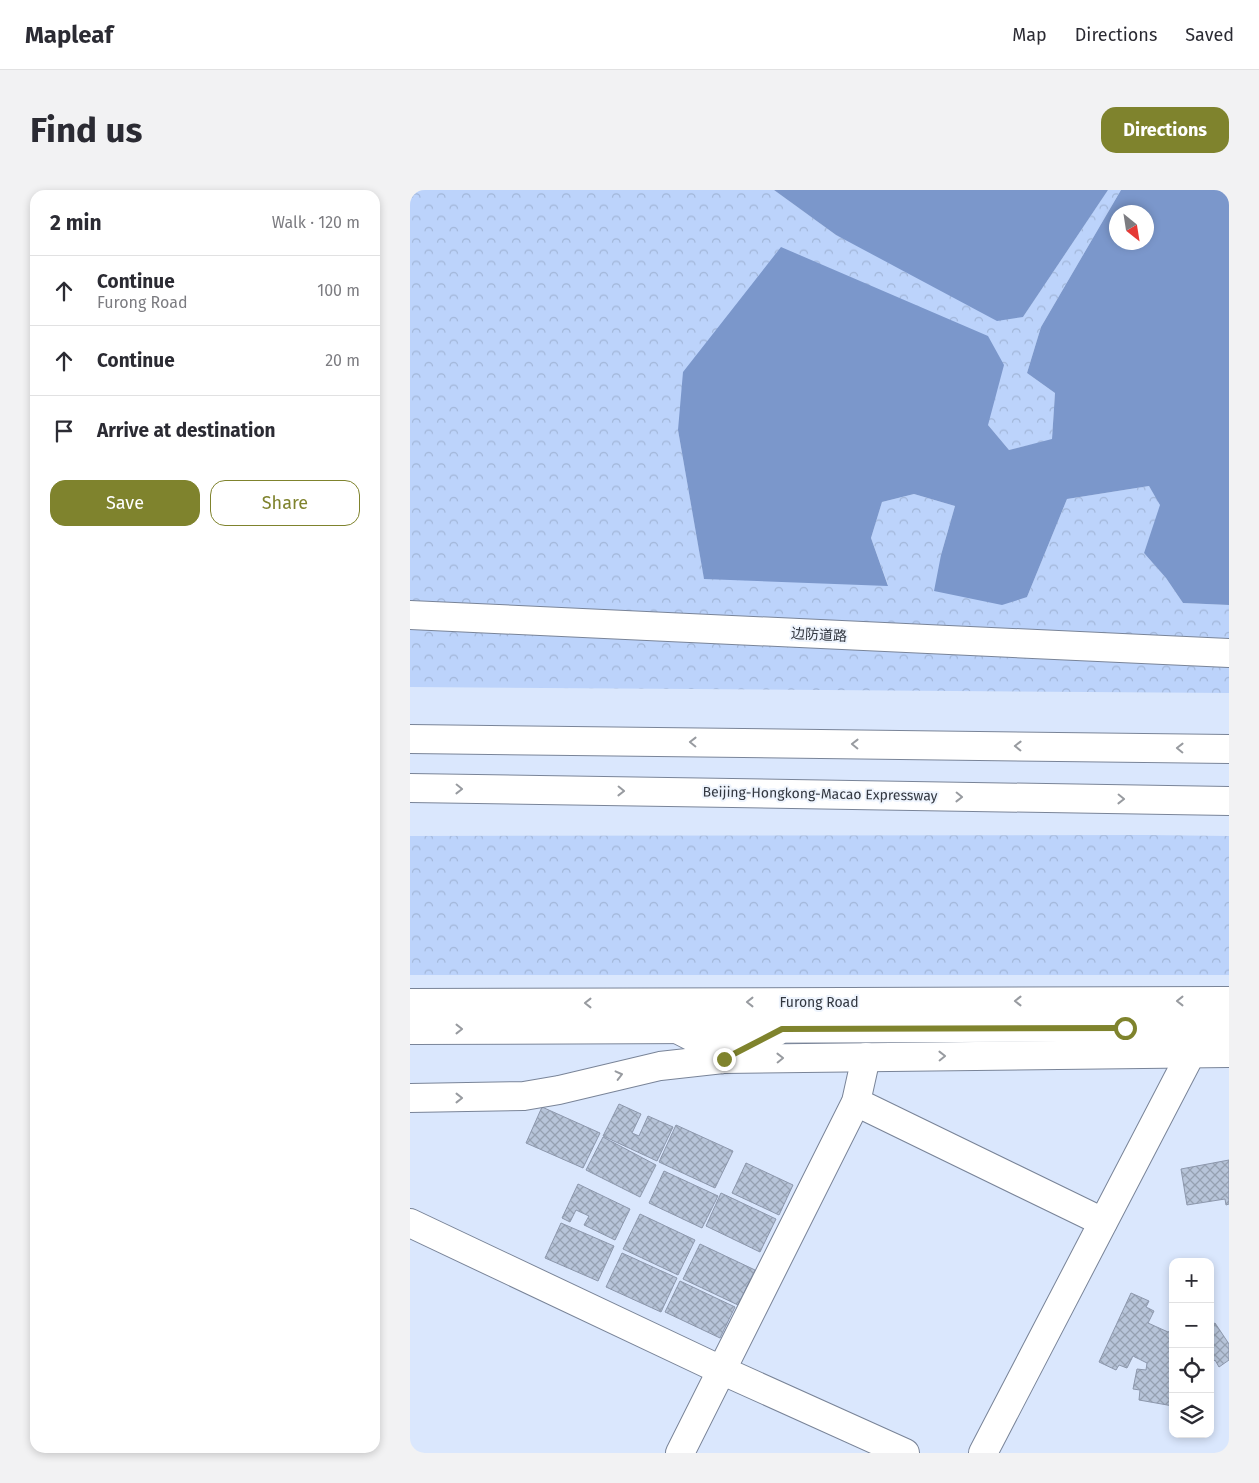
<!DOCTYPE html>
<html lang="en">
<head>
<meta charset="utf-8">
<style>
  body { margin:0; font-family:"Fira Sans","Noto Sans SC",sans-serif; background:#f2f2f3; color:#2b2b33 }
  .controls { position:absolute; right:15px; bottom:15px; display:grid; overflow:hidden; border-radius:10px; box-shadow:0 2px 8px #0003 }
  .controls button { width:45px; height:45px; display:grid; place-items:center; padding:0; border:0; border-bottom:1px solid #e1e1e2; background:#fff; color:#2b2b33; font:25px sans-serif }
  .compass { position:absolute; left:699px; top:15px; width:45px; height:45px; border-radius:50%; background:#fff; box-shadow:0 2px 8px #0003; rotate:150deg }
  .stop { position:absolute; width:15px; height:15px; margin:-11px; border:4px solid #7f832d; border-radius:50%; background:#fff }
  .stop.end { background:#7f832d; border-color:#fff; box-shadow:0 1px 5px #0008 }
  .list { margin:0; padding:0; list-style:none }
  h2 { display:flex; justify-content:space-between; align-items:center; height:65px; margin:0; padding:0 20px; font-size:21px }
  h2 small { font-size:16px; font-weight:400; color:#7c7c81 }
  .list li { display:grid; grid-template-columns:32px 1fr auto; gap:15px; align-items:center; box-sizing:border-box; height:70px; padding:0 20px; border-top:1px solid #e1e1e2 }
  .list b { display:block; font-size:19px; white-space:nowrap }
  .list p { margin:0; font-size:16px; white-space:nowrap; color:#7c7c81 }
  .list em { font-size:16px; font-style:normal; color:#7c7c81 }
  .actions { display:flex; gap:10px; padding:15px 20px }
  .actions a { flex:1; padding:11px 0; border:1px solid #7f832d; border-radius:15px; text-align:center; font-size:18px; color:#7f832d }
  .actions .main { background:#7f832d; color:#fff }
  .icon { flex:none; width:28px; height:28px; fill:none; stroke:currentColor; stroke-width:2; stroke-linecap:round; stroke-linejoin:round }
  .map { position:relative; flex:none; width:819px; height:1263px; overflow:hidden; border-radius:15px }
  header { display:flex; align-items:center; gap:30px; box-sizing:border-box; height:70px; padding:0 25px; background:#fff; border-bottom:1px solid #e1e1e2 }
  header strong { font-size:24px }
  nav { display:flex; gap:28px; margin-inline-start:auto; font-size:18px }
  .intro { display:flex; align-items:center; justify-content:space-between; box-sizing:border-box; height:120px; padding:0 30px }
  h1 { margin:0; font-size:35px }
  .button { padding:12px 22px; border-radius:15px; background:#7f832d; color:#fff; font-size:18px; font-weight:700 }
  main { display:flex; gap:30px; padding:0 30px }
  aside { flex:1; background:#fff; border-radius:15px; box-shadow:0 2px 8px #0003 }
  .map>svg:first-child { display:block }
  .forest { fill:url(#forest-crowns) }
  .water { fill:#7b97cb; fill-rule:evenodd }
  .building { fill:url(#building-cross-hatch); stroke:#8c97ac }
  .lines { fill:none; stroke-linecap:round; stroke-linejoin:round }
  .minor-casing { stroke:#798498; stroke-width:30 }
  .major-casing { stroke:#798498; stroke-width:30 }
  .highway-casing { stroke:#798498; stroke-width:30 }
  .minor { stroke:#fff; stroke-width:28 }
  .major { stroke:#fff; stroke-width:28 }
  .highway { stroke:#fff; stroke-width:28 }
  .oneway { stroke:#989ba0 }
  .route { stroke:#7f832d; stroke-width:6 }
  .labels { text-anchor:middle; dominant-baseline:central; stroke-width:4; stroke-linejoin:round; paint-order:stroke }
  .street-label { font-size:14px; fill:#323740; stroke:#eef4fd }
</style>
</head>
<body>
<header>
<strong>Mapleaf</strong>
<nav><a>Map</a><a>Directions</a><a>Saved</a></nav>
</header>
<div class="intro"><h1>Find us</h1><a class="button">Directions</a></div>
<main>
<aside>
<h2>2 min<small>Walk · 120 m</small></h2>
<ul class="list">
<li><svg class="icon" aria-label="ahead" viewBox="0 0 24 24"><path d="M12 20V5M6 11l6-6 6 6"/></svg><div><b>Continue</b><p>Furong Road</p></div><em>100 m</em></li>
<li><svg class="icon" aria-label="ahead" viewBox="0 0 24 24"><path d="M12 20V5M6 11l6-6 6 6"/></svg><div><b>Continue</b></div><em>20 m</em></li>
<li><svg class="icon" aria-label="arrive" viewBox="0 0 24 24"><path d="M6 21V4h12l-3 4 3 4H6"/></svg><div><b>Arrive at destination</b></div></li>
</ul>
<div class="actions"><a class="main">Save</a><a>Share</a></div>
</aside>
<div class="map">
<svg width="819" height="1263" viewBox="0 0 819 1263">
  <defs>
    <pattern id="forest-crowns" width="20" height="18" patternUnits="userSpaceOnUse" patternTransform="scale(1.25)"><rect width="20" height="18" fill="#bcd3fb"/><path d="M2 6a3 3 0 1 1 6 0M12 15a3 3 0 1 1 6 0" fill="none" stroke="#a2b6d8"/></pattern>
    <pattern id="building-cross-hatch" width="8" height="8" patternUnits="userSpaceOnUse" patternTransform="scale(1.25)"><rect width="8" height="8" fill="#b7c4d9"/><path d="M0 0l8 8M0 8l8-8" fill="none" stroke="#95a0b1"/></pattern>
  </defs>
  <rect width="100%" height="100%" fill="#dae7fd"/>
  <!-- forest -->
  <g class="forest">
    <polygon points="0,0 364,0 426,45 613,127 698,0 711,0 631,137 617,183 645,203 642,250 599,260 578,235 268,240 294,388 478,395 461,348 472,312 504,304 545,316 531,365 617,407 657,309 739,296 751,315 734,363 756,388 773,413 819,415 819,503 0,497"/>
    <polygon points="736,645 819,646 819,785 0,785 0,646"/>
  </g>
  <!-- water -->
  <g class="water">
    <polygon points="364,0 698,0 613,127 587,131 426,45"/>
    <path d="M711 0H819V415L773 413 756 388 734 363 750 315 739 296 657 309 617 407 592 415 524 401 531 365 545 316 504 304 472 312 461 348 478 396 294 389 268 240 273 182 371 57 578 146 594 175 578 235 599 260 642 249 645 203 617 183 631 137ZM706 22H736V52H706Z"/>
  </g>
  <!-- building -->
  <g class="building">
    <polygon points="209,914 231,924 222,943 229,946 238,926 263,937 247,971 193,946"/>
    <polygon points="132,917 190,943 173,978 116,953"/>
    <polygon points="266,935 323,961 305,998 249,972"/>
    <polygon points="193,947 246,975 230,1007 176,980"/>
    <polygon points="819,970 819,1014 816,1015 815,1009 777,1015 771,979"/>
    <polygon points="336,973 383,995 369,1025 322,1003"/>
    <polygon points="254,981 308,1006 292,1038 239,1013"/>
    <polygon points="168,994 220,1019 205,1050 174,1035 179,1026 166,1020 160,1032 152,1028"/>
    <polygon points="311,1003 366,1029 350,1062 296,1036"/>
    <polygon points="230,1024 285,1050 268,1085 213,1059"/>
    <polygon points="151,1033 204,1056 188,1091 135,1068"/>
    <polygon points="290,1054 345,1080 328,1115 273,1089"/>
    <polygon points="212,1063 267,1088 251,1122 196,1097"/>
    <polygon points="270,1091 325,1117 310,1148 255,1122"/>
    <polygon points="721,1103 739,1111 736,1117 744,1121 738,1133 758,1142 763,1139 763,1216 729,1210 730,1200 723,1199 727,1179 736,1180 737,1173 723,1166 717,1178 709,1175 706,1180 689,1172"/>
    <polygon points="805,1133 819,1154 819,1170 809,1177 805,1170 800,1174 800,1136"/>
  </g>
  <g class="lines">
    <!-- minor casing -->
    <g class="minor-casing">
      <g id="minor">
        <polyline points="0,425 819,463"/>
        <polyline points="0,908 114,906 149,900 250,876 313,869 819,863"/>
        <polyline points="446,912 693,1032"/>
        <polyline points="0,1033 311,1180 495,1263"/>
        <polyline points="270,1263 446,912 456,867"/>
        <polyline points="573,1263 788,850"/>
      </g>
    </g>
    <!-- major casing -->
    <g class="major-casing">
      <g id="major">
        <polyline points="0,813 819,811"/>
        <polyline points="267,839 294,853 313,869 366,842"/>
        <polyline points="0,840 819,837"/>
      </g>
    </g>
    <!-- highway casing -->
    <g class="highway-casing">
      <g id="highway">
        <polyline points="0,549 819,559"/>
        <polyline points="0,598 819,611"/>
      </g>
    </g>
    <!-- minor -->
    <use href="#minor" class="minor"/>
    <!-- major -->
    <use href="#major" class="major"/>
    <!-- highway -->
    <use href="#highway" class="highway"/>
  </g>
  <!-- one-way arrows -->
  <defs><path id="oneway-chevron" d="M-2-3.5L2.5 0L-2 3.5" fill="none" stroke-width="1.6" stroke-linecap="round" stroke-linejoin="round" transform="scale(1.25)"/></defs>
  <g class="oneway">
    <use href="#oneway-chevron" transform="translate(283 552) rotate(-179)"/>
    <use href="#oneway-chevron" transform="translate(445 554) rotate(-179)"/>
    <use href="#oneway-chevron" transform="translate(608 556) rotate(-179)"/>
    <use href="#oneway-chevron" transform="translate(770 558) rotate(-179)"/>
    <use href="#oneway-chevron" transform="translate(49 599) rotate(1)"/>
    <use href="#oneway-chevron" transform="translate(211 601) rotate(1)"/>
    <use href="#oneway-chevron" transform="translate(549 607) rotate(1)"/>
    <use href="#oneway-chevron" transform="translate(711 609) rotate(1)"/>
    <use href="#oneway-chevron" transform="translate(608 811) rotate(180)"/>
    <use href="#oneway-chevron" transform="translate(770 811) rotate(180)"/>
    <use href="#oneway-chevron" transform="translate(340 812) rotate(180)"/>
    <use href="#oneway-chevron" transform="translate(178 813) rotate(180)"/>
    <use href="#oneway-chevron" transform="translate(49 839)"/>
    <use href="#oneway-chevron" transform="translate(532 866) rotate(-1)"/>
    <use href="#oneway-chevron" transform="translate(370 868) rotate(-1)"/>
    <use href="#oneway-chevron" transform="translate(209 885) rotate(-14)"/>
    <use href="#oneway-chevron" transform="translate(49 908)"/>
  </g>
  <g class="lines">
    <!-- route -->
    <polyline class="route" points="314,869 372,839 715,838"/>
  </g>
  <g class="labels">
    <!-- street labels -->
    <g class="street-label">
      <text transform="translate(409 445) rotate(3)">边防道路</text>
      <text transform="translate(410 604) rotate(1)">Beijing-Hongkong-Macao Expressway</text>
      <text x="409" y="812">Furong Road</text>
    </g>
  </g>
</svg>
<div class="controls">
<button>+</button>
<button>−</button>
<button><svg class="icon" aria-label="locate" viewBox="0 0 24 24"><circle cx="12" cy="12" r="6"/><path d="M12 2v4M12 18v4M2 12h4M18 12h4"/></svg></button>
<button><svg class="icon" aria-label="layers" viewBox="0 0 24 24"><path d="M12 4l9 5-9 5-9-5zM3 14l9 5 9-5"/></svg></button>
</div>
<svg class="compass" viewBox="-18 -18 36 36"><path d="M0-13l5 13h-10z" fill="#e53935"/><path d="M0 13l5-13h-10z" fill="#7c7c81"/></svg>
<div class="stop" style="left:715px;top:838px"></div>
<div class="stop end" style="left:314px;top:869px"></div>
</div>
</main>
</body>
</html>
